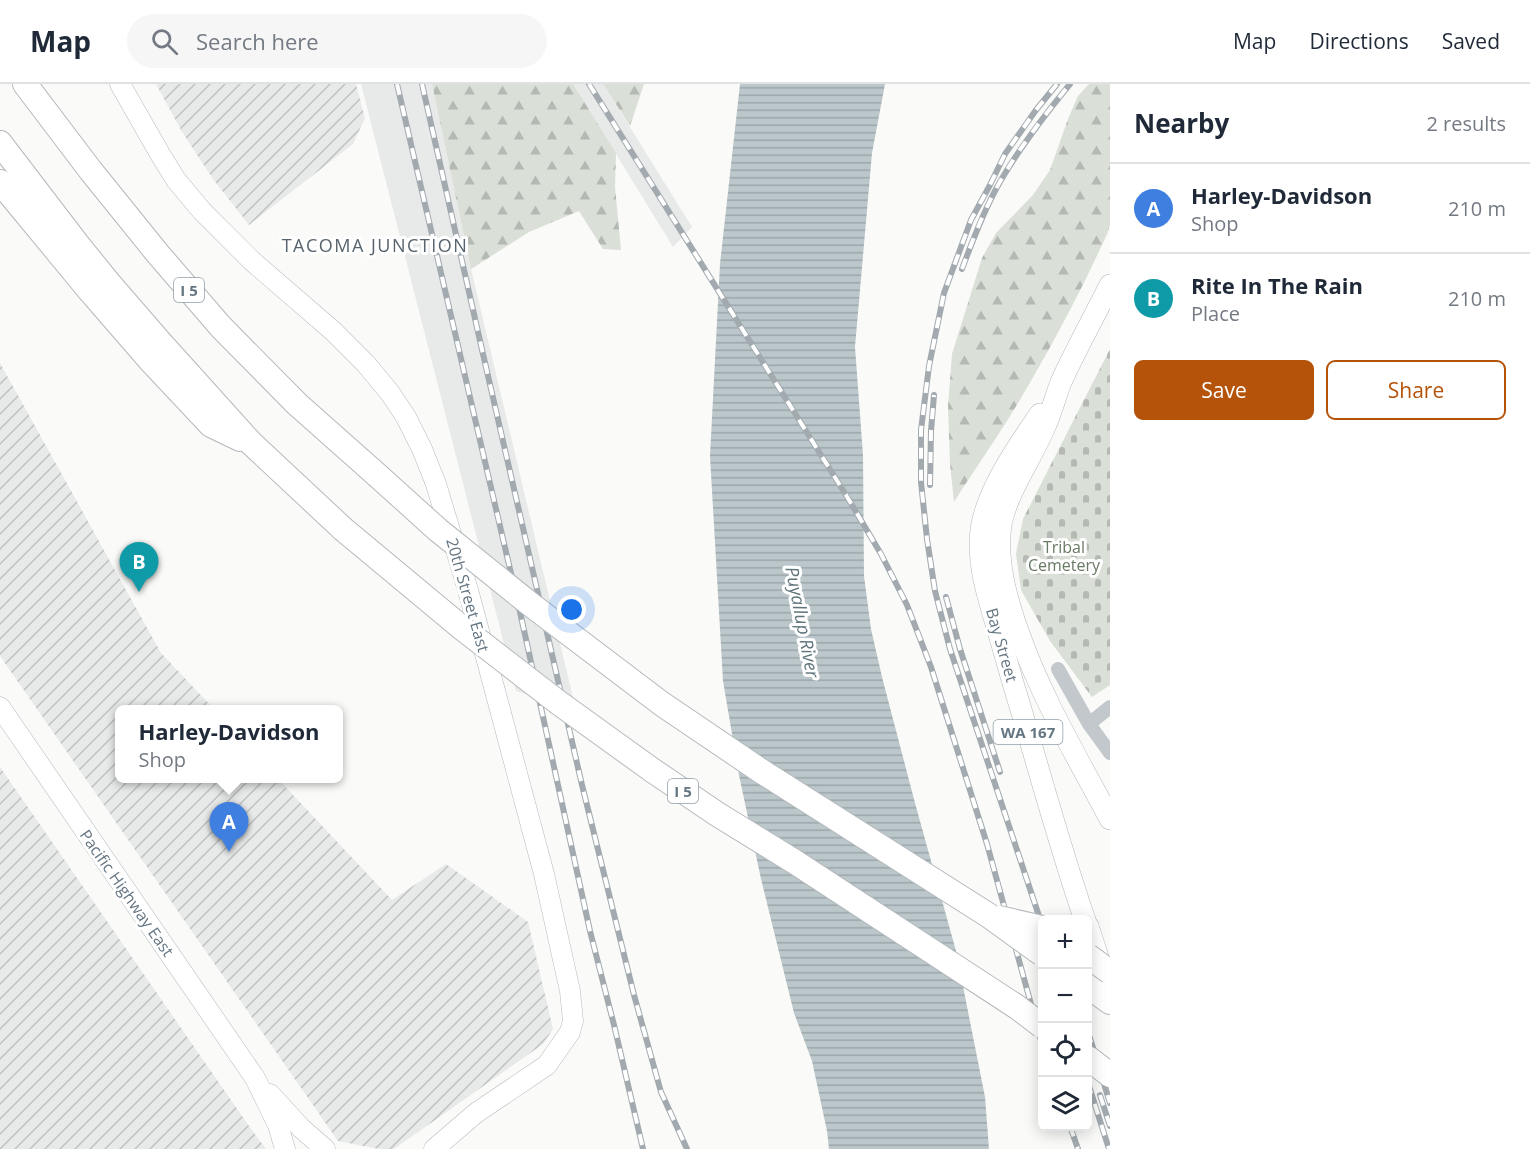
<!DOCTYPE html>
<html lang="en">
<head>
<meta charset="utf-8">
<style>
  body { margin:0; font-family:"Open Sans",sans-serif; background:#f6f6f7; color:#1f2937 }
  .controls { position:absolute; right:18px; bottom:18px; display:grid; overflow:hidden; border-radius:9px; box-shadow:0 3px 15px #0003 }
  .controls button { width:54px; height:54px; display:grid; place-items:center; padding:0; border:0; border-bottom:2px solid #e0e1e3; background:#fff; color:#1f2937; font:30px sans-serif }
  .you { position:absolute; left:572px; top:526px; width:21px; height:21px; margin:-15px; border:4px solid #fff; border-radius:50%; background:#1a73e8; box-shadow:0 0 0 9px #1a73e833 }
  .badge { display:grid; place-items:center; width:39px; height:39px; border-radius:50%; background:#b45309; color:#fff; font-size:20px; font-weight:700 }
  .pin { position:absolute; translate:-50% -50px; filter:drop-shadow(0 2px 3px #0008) }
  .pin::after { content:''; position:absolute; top:32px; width:21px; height:18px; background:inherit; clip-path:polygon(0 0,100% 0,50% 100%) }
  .popup { position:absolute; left:115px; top:621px; width:228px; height:78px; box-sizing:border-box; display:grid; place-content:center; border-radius:9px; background:#fff; filter:drop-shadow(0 2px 4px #0005); font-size:20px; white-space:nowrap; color:#747a83 }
  .popup b { font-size:22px; color:#1f2937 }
  .popup::after { content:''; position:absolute; left:50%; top:100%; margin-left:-12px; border:12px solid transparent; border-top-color:#fff }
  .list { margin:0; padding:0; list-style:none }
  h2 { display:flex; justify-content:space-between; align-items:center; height:78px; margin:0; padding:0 24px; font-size:26px }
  h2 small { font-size:20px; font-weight:400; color:#747a83 }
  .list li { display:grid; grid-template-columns:39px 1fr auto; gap:18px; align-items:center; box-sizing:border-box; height:90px; padding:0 24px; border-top:2px solid #e0e1e3 }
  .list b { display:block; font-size:22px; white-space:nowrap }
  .list p { margin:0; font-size:20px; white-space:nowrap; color:#747a83 }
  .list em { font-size:20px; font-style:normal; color:#747a83 }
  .actions { display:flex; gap:12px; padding:18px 24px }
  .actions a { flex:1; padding:14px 0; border:2px solid #b45309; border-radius:9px; text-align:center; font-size:21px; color:#b45309 }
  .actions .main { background:#b45309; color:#fff }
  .icon { flex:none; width:33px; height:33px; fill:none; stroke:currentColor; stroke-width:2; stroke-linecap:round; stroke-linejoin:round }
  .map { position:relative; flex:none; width:1110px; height:1065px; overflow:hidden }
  header { display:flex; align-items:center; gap:36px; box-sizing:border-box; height:84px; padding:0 30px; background:#fff; border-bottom:2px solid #e0e1e3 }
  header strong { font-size:28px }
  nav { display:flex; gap:33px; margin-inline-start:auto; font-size:21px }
  .search { width:420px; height:54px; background:#f6f6f7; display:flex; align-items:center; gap:15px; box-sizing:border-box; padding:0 21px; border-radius:33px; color:#747a83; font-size:22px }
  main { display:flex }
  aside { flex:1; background:#fff }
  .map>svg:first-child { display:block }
  .built { fill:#e8e9e9 }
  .industrial { fill:url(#industrial-furrows) }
  .forest { fill:url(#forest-firs) }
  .cemetery { fill:url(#cemetery-stones) }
  .water { fill:url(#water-rules) }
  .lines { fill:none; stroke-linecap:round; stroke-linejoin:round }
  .secondary-casing { stroke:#b3babf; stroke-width:21 }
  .primary-casing { stroke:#b5babe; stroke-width:22 }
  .highway-casing { stroke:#b4b9bd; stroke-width:26 }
  .street { stroke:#c3c8cc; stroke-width:14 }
  .secondary { stroke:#fff; stroke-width:20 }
  .primary { stroke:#fff; stroke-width:21 }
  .highway { stroke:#fff; stroke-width:24 }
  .rail-casing { stroke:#a2aab0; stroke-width:6 }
  .rail { stroke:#fff; stroke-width:4; stroke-dasharray:11; stroke-linecap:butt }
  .highway-bridge-casing { stroke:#b4b9bd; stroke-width:26; stroke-linecap:butt }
  .highway-bridge { stroke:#fff; stroke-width:24 }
  .labels { text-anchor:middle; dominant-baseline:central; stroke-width:6; stroke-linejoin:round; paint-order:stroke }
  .shield { fill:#fff; stroke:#939fa8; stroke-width:1.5 }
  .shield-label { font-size:15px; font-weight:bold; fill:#657683 }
  .park-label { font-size:16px; fill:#687a64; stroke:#fff }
  .street-label { font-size:16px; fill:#657683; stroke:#fff }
  .neighbourhood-label { font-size:18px; letter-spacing:1.5px; fill:#57646e; stroke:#fff }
  .water-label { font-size:18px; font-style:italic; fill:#60757c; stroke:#fff }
</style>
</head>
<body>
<header>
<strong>Map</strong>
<div class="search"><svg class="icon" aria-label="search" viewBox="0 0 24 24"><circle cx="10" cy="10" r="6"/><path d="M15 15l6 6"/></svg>Search here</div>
<nav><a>Map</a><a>Directions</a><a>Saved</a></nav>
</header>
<main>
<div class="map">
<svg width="1110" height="1065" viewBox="0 0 1110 1065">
  <defs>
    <pattern id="industrial-furrows" width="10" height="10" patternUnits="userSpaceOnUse" patternTransform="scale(1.5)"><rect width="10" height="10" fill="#e8e9e9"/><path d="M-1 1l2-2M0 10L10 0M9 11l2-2" fill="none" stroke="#c0c1c2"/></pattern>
    <pattern id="forest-firs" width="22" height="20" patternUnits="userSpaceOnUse" patternTransform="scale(1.5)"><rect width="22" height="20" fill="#dadfd7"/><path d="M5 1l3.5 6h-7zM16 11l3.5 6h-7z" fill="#b4b9b4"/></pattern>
    <pattern id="cemetery-stones" width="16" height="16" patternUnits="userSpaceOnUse" patternTransform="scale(1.5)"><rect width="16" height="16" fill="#dadfd7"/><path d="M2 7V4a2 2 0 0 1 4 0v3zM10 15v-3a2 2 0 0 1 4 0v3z" fill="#b4b9b4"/></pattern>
    <pattern id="water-rules" width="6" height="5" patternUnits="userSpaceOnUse" patternTransform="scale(1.5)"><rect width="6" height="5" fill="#bbc7cb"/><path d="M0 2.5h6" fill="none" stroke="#9ca6aa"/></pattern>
  </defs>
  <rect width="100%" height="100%" fill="#fafaf8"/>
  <!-- built -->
  <g class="built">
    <polygon points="361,0 432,0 471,185 576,626 516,607"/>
    <polygon points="573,0 603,0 692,143 673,163"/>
  </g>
  <!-- industrial -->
  <g class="industrial">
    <polygon points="156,0 356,0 365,34 353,60 249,141 213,95 197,71 181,46"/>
    <polygon points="0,279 161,569 214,625 119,626 119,694 278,695 392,816 446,780 528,838 553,945 543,960 394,1065 379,1065 338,1057 0,572"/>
    <polygon points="0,683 249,1042 266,1065 0,1065"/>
  </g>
  <!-- forest -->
  <g class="forest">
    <polygon points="432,0 573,0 616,69 615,103 621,166 603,165 579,127 529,148 471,185"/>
    <polygon points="603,0 644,0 630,42"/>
    <path d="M1089 0H1110V140L1108 148C1082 205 1053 260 1021 314 1000 350 976 383 954 418L950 380 948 322 952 270 982 174 996 149 1033 111 1050 86 1068 35 1078 12Z"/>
  </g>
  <!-- cemetery -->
  <polygon class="cemetery" points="1110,265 1110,601 1092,613 1050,557 1021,506 1016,470 1023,435"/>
  <!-- water -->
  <polygon class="water" points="740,0 885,0 872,69 855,263 863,371 864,492 871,545 882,593 915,719 956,867 985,1013 989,1065 829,1065 827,1047 812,977 794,929 761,795 739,691 723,597 710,372 720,180"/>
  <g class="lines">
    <!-- secondary casing -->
    <g class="secondary-casing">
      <g id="secondary">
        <polyline points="120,0 160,70 176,96 202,127 252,177 333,247 366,280 390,309 406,333 422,365 436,400 468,506 544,790 570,907 573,937 570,948 547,981 476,1029 434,1065"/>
        <polyline points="0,623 255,994 278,1041 285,1065"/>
        <polyline points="270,1010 301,1044 325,1065"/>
      </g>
    </g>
    <!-- primary casing -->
    <g class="primary-casing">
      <g id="primary">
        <path d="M1110 201C1094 233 1076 265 1061 298 1055 314 1051 330 1044 345 1031 375 1007 409 1001 440 996 477 1006 513 1018 547 1041 613 1077 673 1110 735"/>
        <path d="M1040 330C1018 362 986 407 981 446 977 478 987 510 996 540 1003 563 1009 586 1016 609 1039 685 1059 761 1085 836"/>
        <polyline points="1088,842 1110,911"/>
      </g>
    </g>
    <!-- highway casing -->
    <g class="highway-casing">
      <g id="highway">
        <polyline points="25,0 91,87 158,170 221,243 297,320 377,391"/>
        <polyline points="0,59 78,161 108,198 159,257 251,359 343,445"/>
        <polyline points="0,98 90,207 149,275 211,341 240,355"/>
        <polyline points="1088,902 1110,918"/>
      </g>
    </g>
    <!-- street -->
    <g class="street">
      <polyline points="1058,585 1089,640 1110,669"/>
      <polyline points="1089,640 1110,623"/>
    </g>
    <!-- secondary -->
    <use href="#secondary" class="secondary"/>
    <!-- primary -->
    <use href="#primary" class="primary"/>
    <!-- highway -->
    <use href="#highway" class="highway"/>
    <!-- rail casing -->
    <g class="rail-casing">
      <g id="rail">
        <polyline points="397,0 520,528 590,847 614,941 643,1065"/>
        <polyline points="422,0 483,270 582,701 634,911 661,1008 687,1065"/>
        <polyline points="589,0 846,411 881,470 907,521 931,583 987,760 1042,960"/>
        <path d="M962 185C972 158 982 131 996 105 1016 68 1043 33 1070 0"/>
        <polyline points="930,401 931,347 934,311"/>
        <polyline points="946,513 960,565 1000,688"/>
        <polyline points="1042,841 950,565 935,507 927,455 921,398 921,346 929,282 944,209 971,136 990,101 1005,70 1036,26 1057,0"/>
        <polyline points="1088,948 1110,1019"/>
        <polyline points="1088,999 1109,1065"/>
        <polyline points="1100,1011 1110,1042"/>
        <polyline points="1070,1042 1078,1065"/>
      </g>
    </g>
    <!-- rail -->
    <use href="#rail" class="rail"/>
    <!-- highway-bridge casing -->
    <g class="highway-bridge-casing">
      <g id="highway-bridge">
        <polyline points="377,391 438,446 530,520 662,620 761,687 988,831 1042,870"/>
        <polyline points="343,445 462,544 559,619 652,686 717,730 795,778 1017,923 1042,942"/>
        <polyline points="999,834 1042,844"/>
        <polyline points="1088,872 1110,888"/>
        <polyline points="1088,974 1110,991"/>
      </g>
    </g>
    <!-- highway-bridge -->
    <use href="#highway-bridge" class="highway-bridge"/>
  </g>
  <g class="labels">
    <!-- shield labels -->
    <g class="shield">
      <rect x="174" y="194" width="30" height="24" rx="4.5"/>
      <rect x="993.5" y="636" width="69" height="24" rx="4.5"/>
      <rect x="668" y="695" width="30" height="24" rx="4.5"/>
    </g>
    <g class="shield-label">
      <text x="189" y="206">I 5</text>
      <text x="1028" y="648">WA 167</text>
      <text x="683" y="707">I 5</text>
    </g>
    <!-- park labels -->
    <g class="park-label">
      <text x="1064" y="463">Tribal<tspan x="1064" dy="18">Cemetery</tspan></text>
    </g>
    <!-- street labels -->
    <g class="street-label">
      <text transform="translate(468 511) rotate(74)">20th Street East</text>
      <text transform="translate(1002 561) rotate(74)">Bay Street</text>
      <text transform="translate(127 809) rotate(55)">Pacific Highway East</text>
    </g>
    <!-- neighbourhood labels -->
    <g class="neighbourhood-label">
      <text x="375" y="161">TACOMA JUNCTION</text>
    </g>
    <!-- water labels -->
    <g class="water-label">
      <text transform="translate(803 538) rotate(79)">Puyallup River</text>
    </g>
  </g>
</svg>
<div class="controls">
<button>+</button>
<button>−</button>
<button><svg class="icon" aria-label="locate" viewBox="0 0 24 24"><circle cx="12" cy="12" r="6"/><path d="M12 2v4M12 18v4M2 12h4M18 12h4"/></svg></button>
<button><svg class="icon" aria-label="layers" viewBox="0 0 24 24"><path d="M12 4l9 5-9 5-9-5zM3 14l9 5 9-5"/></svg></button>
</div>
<div class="you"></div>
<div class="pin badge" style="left:229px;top:768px;background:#3f7fe0">A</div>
<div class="popup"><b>Harley-Davidson</b>Shop</div>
<div class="pin badge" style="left:139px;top:508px;background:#0f9aa8">B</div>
</div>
<aside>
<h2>Nearby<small>2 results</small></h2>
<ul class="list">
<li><span class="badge" style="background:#3f7fe0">A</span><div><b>Harley-Davidson</b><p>Shop</p></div><em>210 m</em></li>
<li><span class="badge" style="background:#0f9aa8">B</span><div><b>Rite In The Rain</b><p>Place</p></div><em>210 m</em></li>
</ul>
<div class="actions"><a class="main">Save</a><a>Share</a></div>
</aside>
</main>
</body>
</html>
